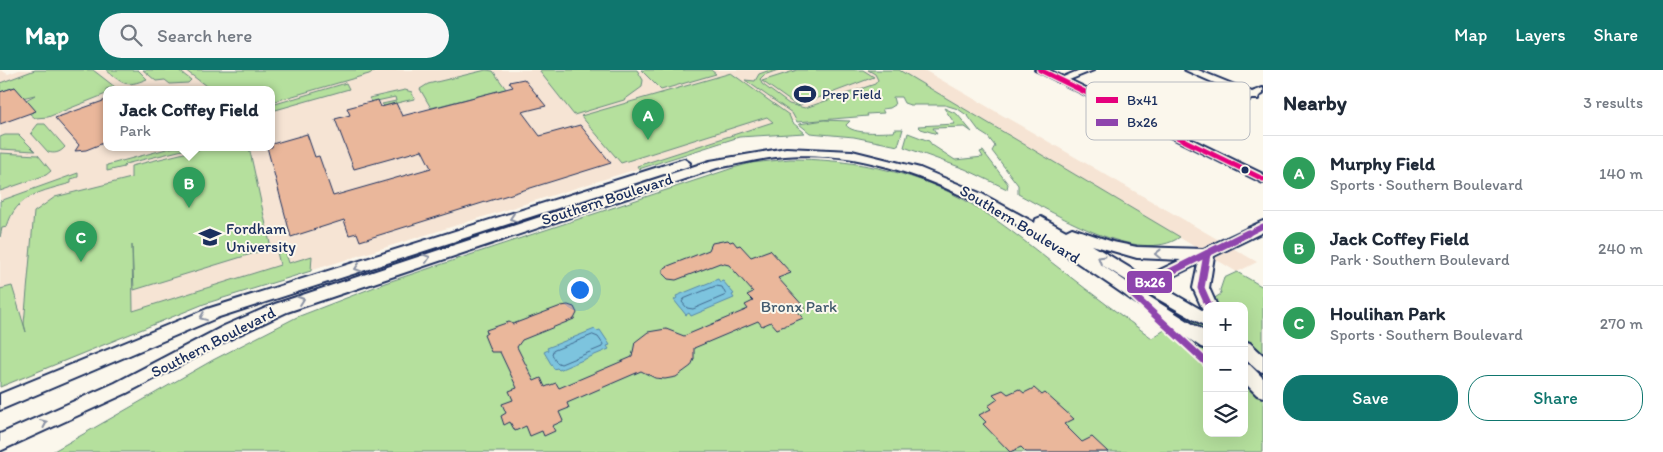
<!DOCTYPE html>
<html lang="en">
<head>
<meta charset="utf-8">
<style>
  body { margin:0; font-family:Itim,sans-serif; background:#f6f6f7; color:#1f2937 }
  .controls { position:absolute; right:15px; bottom:15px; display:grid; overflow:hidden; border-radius:10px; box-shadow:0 5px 20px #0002 }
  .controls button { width:45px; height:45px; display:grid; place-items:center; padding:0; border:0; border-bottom:1px solid #e0e1e3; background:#fff; color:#1f2937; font:25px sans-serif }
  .you { position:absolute; left:579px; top:219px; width:18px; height:18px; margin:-12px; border:4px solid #fff; border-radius:50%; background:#1a73e8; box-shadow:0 0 0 8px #1a73e833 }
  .badge { display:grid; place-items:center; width:32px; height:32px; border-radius:50%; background:#0f766e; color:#fff; font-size:16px; font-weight:700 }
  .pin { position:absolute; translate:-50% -41px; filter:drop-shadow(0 1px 2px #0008) }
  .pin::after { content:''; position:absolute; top:26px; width:18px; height:15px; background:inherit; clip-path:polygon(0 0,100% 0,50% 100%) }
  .popup { position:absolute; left:103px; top:16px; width:172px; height:65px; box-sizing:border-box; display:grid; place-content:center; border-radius:10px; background:#fff; filter:drop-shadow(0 1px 4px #0005); font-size:16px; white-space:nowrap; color:#747a83 }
  .popup b { font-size:19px; color:#1f2937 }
  .popup::after { content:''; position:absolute; left:50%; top:100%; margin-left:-10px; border:10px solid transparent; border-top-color:#fff }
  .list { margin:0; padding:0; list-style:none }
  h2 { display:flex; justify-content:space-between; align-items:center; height:65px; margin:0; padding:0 20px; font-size:21px }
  h2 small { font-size:16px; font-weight:400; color:#747a83 }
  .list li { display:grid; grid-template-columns:32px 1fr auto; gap:15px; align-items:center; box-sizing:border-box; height:75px; padding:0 20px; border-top:1px solid #e0e1e3 }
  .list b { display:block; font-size:19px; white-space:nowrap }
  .list p { margin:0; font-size:16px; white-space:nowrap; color:#747a83 }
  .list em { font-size:16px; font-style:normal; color:#747a83 }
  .actions { display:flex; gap:10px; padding:15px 20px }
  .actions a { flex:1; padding:11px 0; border:1px solid #0f766e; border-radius:20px; text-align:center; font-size:18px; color:#0f766e }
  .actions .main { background:#0f766e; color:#fff }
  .icon { flex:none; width:28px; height:28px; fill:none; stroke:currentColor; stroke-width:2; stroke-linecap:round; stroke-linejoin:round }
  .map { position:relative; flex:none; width:1263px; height:382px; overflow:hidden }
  header { display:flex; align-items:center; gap:30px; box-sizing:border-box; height:70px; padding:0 25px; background:#0f766e; color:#fff }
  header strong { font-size:24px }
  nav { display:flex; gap:28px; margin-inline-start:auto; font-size:18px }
  .search { width:350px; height:45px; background:#f6f6f7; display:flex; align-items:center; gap:12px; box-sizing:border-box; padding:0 18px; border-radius:28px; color:#747a83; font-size:19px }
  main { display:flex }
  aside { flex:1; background:#fff }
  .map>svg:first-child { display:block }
  .built { fill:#f6e4d4; fill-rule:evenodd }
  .green { fill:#b5e09d; stroke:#68887e; fill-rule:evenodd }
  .water { fill:#7dc4de; stroke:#5688ab }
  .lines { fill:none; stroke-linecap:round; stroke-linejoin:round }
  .shore { stroke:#426b91; stroke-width:1 }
  .building { fill:#eab79b; stroke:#1b2f5e }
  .minor-casing { stroke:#1b2f5e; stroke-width:4 }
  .major-casing { stroke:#1b2f5e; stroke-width:4 }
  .minor { fill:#fbf7ec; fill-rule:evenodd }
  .major { fill:#fbf7ec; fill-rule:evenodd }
  .bus-1-casing { stroke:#fbf7ec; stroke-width:8 }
  .bus-2-far1-casing { stroke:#fbf7ec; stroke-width:8 }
  .bus-2-casing { stroke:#fbf7ec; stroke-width:11 }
  .bus-1 { stroke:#e5007d; stroke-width:5 }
  .bus-2-far1 { stroke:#8e44ad; stroke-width:5 }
  .bus-2 { stroke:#8e44ad; stroke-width:7 }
  .oneway { stroke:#8b93a5 }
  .bus-dot { fill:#1b2f5e; stroke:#fbf7ec; stroke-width:2 }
  .labels { text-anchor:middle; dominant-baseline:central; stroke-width:4; stroke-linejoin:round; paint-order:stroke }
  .far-poi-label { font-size:14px; fill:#1b2f5e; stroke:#fbf7ec; text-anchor:start }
  .street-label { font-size:16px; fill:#1b2f5e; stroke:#fbf7ec }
  .poi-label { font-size:16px; fill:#1b2f5e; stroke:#fbf7ec; text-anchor:start }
  .park-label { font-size:16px; fill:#425b6e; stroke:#fbf7ec }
  .key { fill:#fbf7ec; stroke:#b8bbc1; stroke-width:1 }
  .key-label { font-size:14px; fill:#1b2f5e }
  .line-badge { stroke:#fbf7ec; stroke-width:2 }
  .badge-label { font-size:14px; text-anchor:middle; font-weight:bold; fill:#fff }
</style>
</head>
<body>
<header>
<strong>Map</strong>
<div class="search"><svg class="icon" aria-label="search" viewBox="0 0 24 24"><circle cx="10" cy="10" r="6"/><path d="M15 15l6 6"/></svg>Search here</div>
<nav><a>Map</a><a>Layers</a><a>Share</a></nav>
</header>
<main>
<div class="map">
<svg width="1263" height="382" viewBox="0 0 1263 382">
  <rect width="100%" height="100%" fill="#fbf7ec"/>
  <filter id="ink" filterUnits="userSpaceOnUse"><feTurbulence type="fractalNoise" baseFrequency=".02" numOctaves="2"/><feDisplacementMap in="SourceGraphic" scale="10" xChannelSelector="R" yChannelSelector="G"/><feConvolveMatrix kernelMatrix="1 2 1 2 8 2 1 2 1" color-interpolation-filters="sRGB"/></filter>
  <g filter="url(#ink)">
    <!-- built -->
    <path class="built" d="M0 0 8 4 19 0H924L1257 192 1237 202 921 13 701 79 204 234 0 318ZM106 19H272V77H106Z"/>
    <!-- green -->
    <g class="green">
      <polygon points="35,0 93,0 115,17 106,19 106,24 48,47 35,48 29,43 24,31 35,25 22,28 15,17 0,22 0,13"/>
      <path d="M106 0H138L147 9C125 18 123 14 106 0Z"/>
      <polygon points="143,0 178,0 191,10 188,13 170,14 165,10 156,11"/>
      <polygon points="185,0 376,0 369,4 272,32 272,19 210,19"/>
      <polygon points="486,0 493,1 506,19 431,38 420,19 428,14"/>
      <polygon points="541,0 637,0 643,10 642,17 624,30 574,45 540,2"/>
      <polygon points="641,0 711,0 716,4 661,20"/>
      <path d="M770 0H778L764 5 760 9 762 14 789 34 805 38 875 14 878 10 875 4 868 0H899L1180 167C1139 196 1056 144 1018 124V115L992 81 995 76 988 67 980 62 968 46 958 39 945 35H910L904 33 901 27H893L895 35 890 38 882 39 884 43 867 44 868 46 797 52 792 43 745 10 755 11 759 4Z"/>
      <polygon points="797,0 863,0 874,7 797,36 762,11"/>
      <polygon points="731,3 789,45 792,52 805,63 739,67 639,99 637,96 773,52 767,47 621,93 581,46"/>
      <polygon points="346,13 349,19 272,41 272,35"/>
      <polygon points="405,20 412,22 414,29 384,36 382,34 396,31 395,27 372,32 369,28"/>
      <polygon points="944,38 957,44 972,62 965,57 933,58 937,64 921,59 918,56 955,54"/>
      <path d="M824 50 850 51 846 55C853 65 882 62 894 62L895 59H903L898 76 854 67 810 63 799 54Z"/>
      <path d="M38 54H45L65 77C60 83 54 84 48 82L31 63Z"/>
      <polygon points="908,63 929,71 932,75 955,90 983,87 980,82 983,81 1008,114 1007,119 965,99 904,77"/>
      <polygon points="5,65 19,65 35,81 0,79 0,67"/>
      <polygon points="174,77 195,77 125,94 124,97 107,101 107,95"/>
      <polygon points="209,77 249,77 271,178 134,220 132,175 133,241 280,195 277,182 285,180 289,193 312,186 311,201 204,234 0,317 0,219 12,216 26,262 24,254 34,142 55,127 131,108 131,96"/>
      <polygon points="0,83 38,85 51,101 46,105 0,121"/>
      <path d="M790 89C844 89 899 98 949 122 991 142 1026 173 1064 202 1092 224 1122 246 1152 268L1221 224 1220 220 1224 208 1237 202 1263 217V382H52L213 290 297 247 385 213 733 98 751 93ZM1207 236H1244V363H1207Z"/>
      <path d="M78 103V107L71 109V113C43 121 15 125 7 157L2 158 0 167V131Z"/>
    </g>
    <!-- water -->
    <g class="water">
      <polygon points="718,209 720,212 723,211 734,224 732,225 734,228 691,246 689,243 686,245 674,230 677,228 676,226"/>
      <polygon points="595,259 597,261 600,260 610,275 607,276 609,279 559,300 557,298 554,299 544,282 548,280 547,278"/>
    </g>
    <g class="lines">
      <!-- shore -->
      <g class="shore">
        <polygon points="716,216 722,217 726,225 693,239 687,238 682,232 684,229"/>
        <polygon points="593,265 598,267 603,274 602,277 561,294 556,292 552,284 553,281"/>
      </g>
    </g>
    <!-- building -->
    <g class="building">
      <polygon points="524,9 546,36 522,42 540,66 580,55 611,93 360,171 357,163 349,165 344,150 291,167 267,77 272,77 272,74 307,64 315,87 319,86 333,126 431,98 422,80 354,99 335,49 350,45 347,38 378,30 381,37 396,33 402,46 513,17 509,12"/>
      <polygon points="15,17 36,41 0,54 0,22"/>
      <polygon points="106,30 106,72 86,80 75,81 79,75 55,48"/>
      <polygon points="728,170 730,172 733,171 737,176 740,175 751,187 770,180 791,203 778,208 805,238 796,241 803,248 777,259 771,252 762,256 758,251 694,278 694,289 691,296 676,307 665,309 655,308 641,301 567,333 569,338 559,342 563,351 552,356 555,361 544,366 542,361 530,366 526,356 515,361 510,352 504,355 501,346 506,343 502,334 513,330 509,321 517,318 500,282 491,282 484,265 487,263 486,260 509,252 513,254 561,236 568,235 574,237 577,243 574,249 522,270 517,277 534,311 541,308 545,317 556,313 559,318 632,287 635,272 648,262 666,259 684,266 748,239 745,235 753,231 747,225 753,222 729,195 720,193 676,210 668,209 663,204 663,199 668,196 709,180 712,173"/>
      <polygon points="1034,318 1042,325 1045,323 1074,349 1064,354 1082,372 1092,367 1108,382 1026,382 1021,377 1010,382 983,354 986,352 979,345 991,339 988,336 998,329 993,324 1003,320 1008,324 1019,319 1024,323"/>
    </g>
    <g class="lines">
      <!-- minor casing -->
      <g class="minor-casing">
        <g id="minor">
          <polygon points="1080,0 1094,0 1064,12 1058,12 1056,10"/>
          <polygon points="1185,0 1198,0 1252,22 1263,18 1263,24 1259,26 1258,29 1252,29 1170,63 1162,63 1162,59 1244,26"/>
        </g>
      </g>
      <!-- major casing -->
      <g class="major-casing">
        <g id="major">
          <polygon points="1035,0 1049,0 1263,104 1263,113"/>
          <path d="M786 78 852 81 920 98 982 124 1035 153 1036 149 1041 147 1066 161 1072 158 1113 172 1137 177 1203 179 1263 151V162L1214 186 1209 218 1217 236H1207V241L1203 240 1193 218 1198 194 1157 214 1207 243V257L1144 221 1142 222 1207 263V279L1201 277C1096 208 978 111 853 89 836 86 802 84 785 86 762 88 740 94 717 98L287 242 236 266 127 323 0 381V364L115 313 224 256 275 234 710 91ZM1092 175 1137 188 1181 190 1145 207ZM1099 193 1132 214 1131 215Z"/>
          <polygon points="684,89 690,93 689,96 219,247 0,340 0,324 207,239"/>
          <polygon points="1244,271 1250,273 1263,285 1263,302 1257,300 1244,288"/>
          <polygon points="1244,293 1250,295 1263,308 1263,327 1257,325 1244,312"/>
        </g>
      </g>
      <!-- minor -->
      <use href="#minor" class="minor"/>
      <!-- major -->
      <use href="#major" class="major"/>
      <!-- bus-1 casing -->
      <g class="bus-1-casing">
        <polyline id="bus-1" points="1040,0 1263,109"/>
      </g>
      <!-- bus-2-far1 casing -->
      <g class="bus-2-far1-casing">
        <polyline id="bus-2-far1" points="1245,165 1263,156"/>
      </g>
      <!-- bus-2 casing -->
      <g class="bus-2-casing">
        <g id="bus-2">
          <polyline points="1207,184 1201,218 1209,236"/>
          <polyline points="1207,293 1130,222 1248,163"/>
        </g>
      </g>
      <!-- bus-1 -->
      <use href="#bus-1" class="bus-1"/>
      <!-- bus-2-far1 -->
      <use href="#bus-2-far1" class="bus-2-far1"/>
      <!-- bus-2 -->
      <use href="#bus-2" class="bus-2"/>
    </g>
    <!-- one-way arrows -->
    <defs><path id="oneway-chevron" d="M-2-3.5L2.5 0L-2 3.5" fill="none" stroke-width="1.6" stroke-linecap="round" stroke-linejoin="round" transform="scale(1.25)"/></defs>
    <g class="oneway">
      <use href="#oneway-chevron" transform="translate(513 148) rotate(162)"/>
      <use href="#oneway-chevron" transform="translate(1158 184) rotate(-179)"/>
      <use href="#oneway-chevron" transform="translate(427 188) rotate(-18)"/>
      <use href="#oneway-chevron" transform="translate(1101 189) rotate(-149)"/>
      <use href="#oneway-chevron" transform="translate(358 198) rotate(162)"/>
      <use href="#oneway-chevron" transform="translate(301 230) rotate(-20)"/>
      <use href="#oneway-chevron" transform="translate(203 247) rotate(158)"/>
      <use href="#oneway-chevron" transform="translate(44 353) rotate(-24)"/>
    </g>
  </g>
  <!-- icons -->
  <defs>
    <g id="stadium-bare" transform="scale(1.725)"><path d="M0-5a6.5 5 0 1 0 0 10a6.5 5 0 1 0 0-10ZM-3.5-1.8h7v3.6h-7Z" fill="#1b2f5e" stroke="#fbf7ec" stroke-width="2.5" paint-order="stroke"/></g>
    <g id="university-bare" transform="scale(1.725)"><path d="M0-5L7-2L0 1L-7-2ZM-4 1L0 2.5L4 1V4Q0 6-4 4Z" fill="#1b2f5e" stroke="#fbf7ec" stroke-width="2.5" paint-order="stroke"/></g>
  </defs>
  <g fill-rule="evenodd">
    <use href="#stadium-bare" x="805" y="24"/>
    <use href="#university-bare" x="210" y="167"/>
  </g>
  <!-- markers -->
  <circle class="bus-dot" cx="1245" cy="100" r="4.5"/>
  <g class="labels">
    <!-- far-poi labels -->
    <g class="far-poi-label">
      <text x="822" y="24">Prep Field</text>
    </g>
    <!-- street labels -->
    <g class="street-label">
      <text transform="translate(607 129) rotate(-18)">Southern Boulevard</text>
      <text transform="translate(1020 154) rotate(31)">Southern Boulevard</text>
      <text transform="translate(213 272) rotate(-27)">Southern Boulevard</text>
    </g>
    <!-- poi labels -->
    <g class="poi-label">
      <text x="226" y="158">Fordham<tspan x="226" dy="18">University</tspan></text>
    </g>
    <!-- park labels -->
    <g class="park-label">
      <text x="799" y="236">Bronx Park</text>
    </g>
  </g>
  <!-- legend -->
  <rect x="1086" y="12" width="164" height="58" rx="8" class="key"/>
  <rect x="1096" y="27" width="22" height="6" fill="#e5007d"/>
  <rect x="1096" y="49" width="22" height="7" fill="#8e44ad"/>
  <g class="key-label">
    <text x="1127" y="35">Bx41</text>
    <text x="1127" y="57">Bx26</text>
  </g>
  <rect class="line-badge" x="1126" y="200" width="47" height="24" rx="5" fill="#8e44ad"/>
  <g class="badge-label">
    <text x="1150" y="217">Bx26</text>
  </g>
</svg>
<div class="controls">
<button>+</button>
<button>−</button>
<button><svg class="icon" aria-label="layers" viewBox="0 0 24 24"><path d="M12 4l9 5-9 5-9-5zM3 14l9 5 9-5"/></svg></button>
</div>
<div class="you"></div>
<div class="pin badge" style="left:648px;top:70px;background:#2e9e5b">A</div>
<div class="pin badge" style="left:189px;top:138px;background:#2e9e5b">B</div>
<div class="popup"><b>Jack Coffey Field</b>Park</div>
<div class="pin badge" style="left:81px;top:192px;background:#2e9e5b">C</div>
</div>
<aside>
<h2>Nearby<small>3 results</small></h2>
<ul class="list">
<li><span class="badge" style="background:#2e9e5b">A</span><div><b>Murphy Field</b><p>Sports · Southern Boulevard</p></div><em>140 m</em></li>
<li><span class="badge" style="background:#2e9e5b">B</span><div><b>Jack Coffey Field</b><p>Park · Southern Boulevard</p></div><em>240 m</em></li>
<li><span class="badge" style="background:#2e9e5b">C</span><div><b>Houlihan Park</b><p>Sports · Southern Boulevard</p></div><em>270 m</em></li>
</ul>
<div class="actions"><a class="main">Save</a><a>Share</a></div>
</aside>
</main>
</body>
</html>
